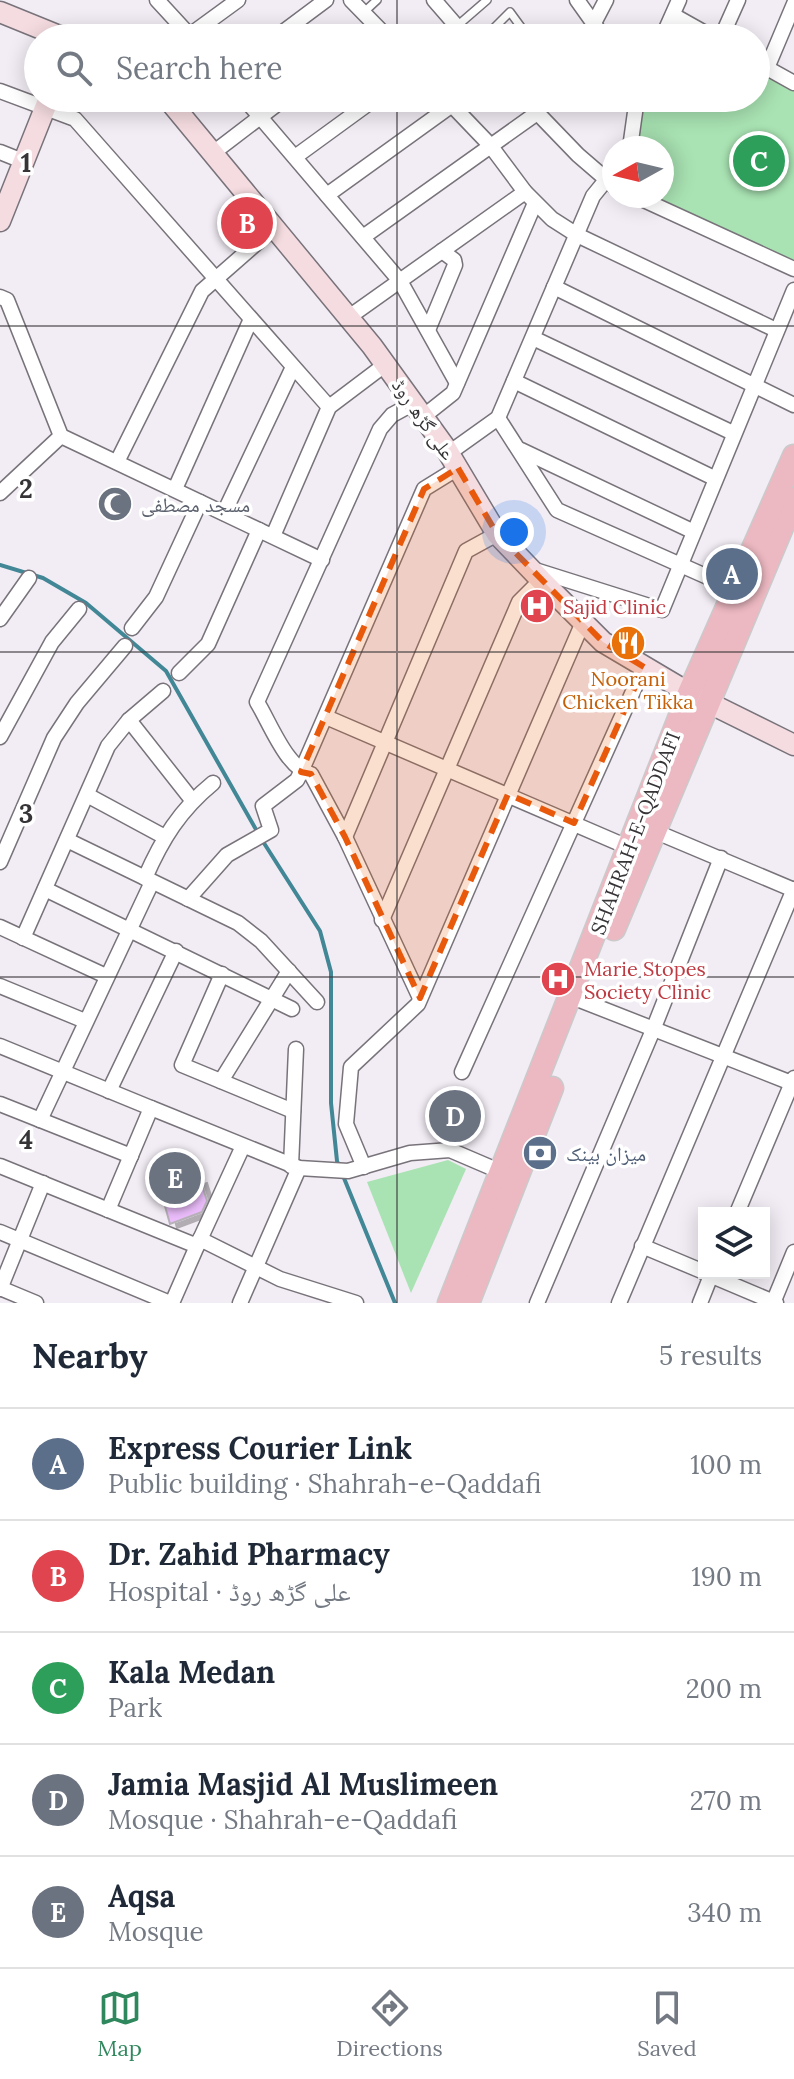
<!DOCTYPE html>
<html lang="en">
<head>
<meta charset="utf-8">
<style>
  body { margin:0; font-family:Lora,"Noto Naskh Arabic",serif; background:#f6f6f7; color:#1f2937 }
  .controls { position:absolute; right:24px; bottom:24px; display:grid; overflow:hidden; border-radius:0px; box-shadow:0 4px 20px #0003 }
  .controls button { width:72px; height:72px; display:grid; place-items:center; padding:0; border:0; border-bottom:2px solid #e0e1e3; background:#fff; color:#1f2937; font:40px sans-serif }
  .compass { position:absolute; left:602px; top:136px; width:72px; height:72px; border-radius:50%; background:#fff; box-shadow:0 4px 20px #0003; rotate:262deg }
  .you { position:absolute; left:514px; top:532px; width:28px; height:28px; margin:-20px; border:6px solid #fff; border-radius:50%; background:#1a73e8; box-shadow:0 0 0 12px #1a73e833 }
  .badge { display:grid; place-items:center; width:52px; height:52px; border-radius:50%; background:#2f885d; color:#fff; font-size:26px; font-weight:700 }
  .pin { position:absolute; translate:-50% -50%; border:4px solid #fff; box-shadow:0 2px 8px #0006 }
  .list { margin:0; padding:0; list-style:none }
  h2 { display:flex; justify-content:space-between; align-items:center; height:104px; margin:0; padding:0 32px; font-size:34px }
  h2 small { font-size:26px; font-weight:400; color:#747a83 }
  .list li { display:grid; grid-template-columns:52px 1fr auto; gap:24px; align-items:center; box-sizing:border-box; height:112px; padding:0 32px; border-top:2px solid #e0e1e3 }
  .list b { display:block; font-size:30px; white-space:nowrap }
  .list p { margin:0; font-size:26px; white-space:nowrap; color:#747a83 }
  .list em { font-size:26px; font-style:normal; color:#747a83 }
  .icon { flex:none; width:44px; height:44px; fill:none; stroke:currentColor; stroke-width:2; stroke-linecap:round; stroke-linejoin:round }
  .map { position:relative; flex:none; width:794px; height:1303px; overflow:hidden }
  .search { position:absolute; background:#fff; box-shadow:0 4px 20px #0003; left:24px; right:24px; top:24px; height:88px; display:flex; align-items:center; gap:20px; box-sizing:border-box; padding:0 28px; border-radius:44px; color:#747a83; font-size:30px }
  .sheet { height:664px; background:#fff }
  nav { display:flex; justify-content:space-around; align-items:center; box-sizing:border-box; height:112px; border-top:2px solid #e0e1e3; background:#fff; font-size:22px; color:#747a83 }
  nav a { display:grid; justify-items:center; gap:4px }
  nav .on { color:#2f885d }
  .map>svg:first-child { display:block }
  .green { fill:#a9e3b3 }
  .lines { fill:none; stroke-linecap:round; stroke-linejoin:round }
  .stream { stroke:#418796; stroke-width:4 }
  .building { fill:#eabcfa; stroke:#b6b1b8; stroke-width:2; filter:url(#shadow) }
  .lane-casing { stroke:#78737a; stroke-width:10 }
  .street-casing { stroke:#78737a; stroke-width:17 }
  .secondary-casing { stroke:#78737a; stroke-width:23 }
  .primary-casing { stroke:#cbcacb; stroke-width:25 }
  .lane { stroke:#fff; stroke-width:7 }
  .street { stroke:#fff; stroke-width:14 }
  .secondary { stroke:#f5dce0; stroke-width:20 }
  .primary { stroke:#ecb8c1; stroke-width:22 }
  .marked { fill:#e8590c; fill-opacity:0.2; stroke:#e8590c; stroke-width:6; stroke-dasharray:16 10; stroke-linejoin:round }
  .grid { fill:none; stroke:#363437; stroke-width:2; stroke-opacity:0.55 }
  .labels { text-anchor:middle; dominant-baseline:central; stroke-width:7; stroke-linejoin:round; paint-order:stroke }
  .street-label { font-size:20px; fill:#363437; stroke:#fff }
  .worship-label { font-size:20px; fill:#5b616d; stroke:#fff; text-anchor:start }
  .health-label { font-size:20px; fill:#be3a42; stroke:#fff; text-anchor:start }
  .food-label { font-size:20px; fill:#c56008; stroke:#fff }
  .service-label { font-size:20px; fill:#4e5e75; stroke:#fff; text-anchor:start }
  .grid-label { font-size:26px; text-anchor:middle; font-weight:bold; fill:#363437; stroke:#fff; stroke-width:7; stroke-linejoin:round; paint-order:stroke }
</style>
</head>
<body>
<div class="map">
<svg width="794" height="1303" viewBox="0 0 794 1303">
  <defs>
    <filter id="shadow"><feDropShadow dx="7" dy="4" stdDeviation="0" flood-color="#0004"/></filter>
  </defs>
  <rect width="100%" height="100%" fill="#f2ecf4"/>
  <!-- green -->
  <g class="green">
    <polygon points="756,64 794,85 794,265 645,196 662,196 662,148 637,148 643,98 756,98"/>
    <polygon points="448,1160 466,1169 411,1293 367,1182"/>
  </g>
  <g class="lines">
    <!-- stream -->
    <g class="stream">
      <polyline points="0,565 43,578 86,603 166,671 258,833"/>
      <polyline points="262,840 320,931 331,972 331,1103 337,1161 395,1303"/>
    </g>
  </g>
  <!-- building -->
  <polygon class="building" points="200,1179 207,1201 202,1212 170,1224 161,1192"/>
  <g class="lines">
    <!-- lane casing -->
    <g class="lane-casing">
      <g id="lane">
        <polyline points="363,13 377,0"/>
        <polyline points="457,26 487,0"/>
        <polyline points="484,38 510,12 529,38"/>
        <polyline points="586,38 600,32"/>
      </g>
    </g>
    <!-- street casing -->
    <g class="street-casing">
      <g id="street">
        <polyline points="157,0 192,38"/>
        <polyline points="351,0 388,38"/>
        <polyline points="434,0 467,38"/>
        <polyline points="577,0 604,38"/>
        <polyline points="673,15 714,38"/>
        <polyline points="594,23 606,0"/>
        <polyline points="190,35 238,0"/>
        <polyline points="275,38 326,0"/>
        <polyline points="662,38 679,0"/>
        <polyline points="721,38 738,0"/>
        <polyline points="756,62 794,83"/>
        <polyline points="767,68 794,4"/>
        <polyline points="0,91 75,119 329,407"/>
        <polyline points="244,98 400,281 457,383"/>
        <polyline points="445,98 490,145 525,192 552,219 577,235 776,330"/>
        <polyline points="523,98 578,155 614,186"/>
        <polyline points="630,148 637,98"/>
        <polyline points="0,152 25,162"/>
        <polyline points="213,153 285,98"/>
        <polyline points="295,157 376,98"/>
        <polyline points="327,195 452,105"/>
        <polyline points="635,196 794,269"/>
        <polyline points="363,237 537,113"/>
        <polyline points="554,287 794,405"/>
        <polyline points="0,297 7,300 61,436 322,560"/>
        <polyline points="349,317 525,192"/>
        <polyline points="428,330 455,265 454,260 442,251"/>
        <polyline points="533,338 733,433"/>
        <polyline points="514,381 714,478"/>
        <path d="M414 403 392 415 380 429 257 702C270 723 287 769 311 774L345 837 420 998"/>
        <polyline points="424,416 453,393 535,203"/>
        <polyline points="498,418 557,510 737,590"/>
        <polyline points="521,450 692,531"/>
        <polyline points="449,453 498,418 593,196 606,180"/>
        <polyline points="117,462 202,291 275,227"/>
        <polyline points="175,489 251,319"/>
        <polyline points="0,493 61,436"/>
        <polyline points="224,513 293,367"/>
        <polyline points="273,536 329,407 386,364"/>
        <polyline points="532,569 662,610 794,290"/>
        <polyline points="0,619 29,578"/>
        <polyline points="132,628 156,597 200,502"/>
        <polyline points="179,673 208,644 259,530"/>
        <polyline points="326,717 630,848"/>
        <polyline points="129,720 192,800"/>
        <polyline points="0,737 52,642 79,609"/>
        <polyline points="87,795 163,836"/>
        <polyline points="654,831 794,890"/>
        <polyline points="345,837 466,551 497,534"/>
        <polyline points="67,840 238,923 261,941 317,1002"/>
        <polyline points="0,862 54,738 77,703 125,646"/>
        <path d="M145 878C162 839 180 810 213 783"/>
        <polyline points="45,889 292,1009"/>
        <polyline points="188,899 227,855 271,830 263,806 297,780 301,772 424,489 458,468"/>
        <polyline points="382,920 519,602 541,580"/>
        <polyline points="0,927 106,976"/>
        <polyline points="23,938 108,746 129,720 163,691"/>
        <polyline points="222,974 182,1065 293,1111"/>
        <polyline points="0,986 85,1021"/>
        <polyline points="572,997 794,1084"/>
        <polyline points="0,1046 151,1108 108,1210"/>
        <polyline points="462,1072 644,667"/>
        <polyline points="221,1081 289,971"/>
        <polyline points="109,1091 176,951"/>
        <polyline points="0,1104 131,1156"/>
        <polyline points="151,1108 299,1168 348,1171 410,1153 450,1150 506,1174"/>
        <polyline points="40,1120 152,882"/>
        <polyline points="0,1166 197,1246 172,1303"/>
        <polyline points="291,1166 296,1049"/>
        <polyline points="364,1167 346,1124 351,1067 418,1004 583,622"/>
        <polyline points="737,1213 794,1078"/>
        <polyline points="0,1232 170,1303"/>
        <polyline points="200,1239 280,1279 356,1303"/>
        <polyline points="197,1246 243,1146"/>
        <polyline points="642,1246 704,1272"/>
        <polyline points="705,1273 776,1303"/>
        <polyline points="0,1288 36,1303"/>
        <polyline points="0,1289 43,1183"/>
        <polyline points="240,1303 299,1168"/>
        <polyline points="537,1303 653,1030 721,858"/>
        <polyline points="619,1303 794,889"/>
        <polyline points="700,1303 712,1273"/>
        <polyline points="773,1303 794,1252"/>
      </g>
    </g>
    <!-- secondary casing -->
    <g class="secondary-casing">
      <g id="secondary">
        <polyline points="0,12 64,38"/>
        <polyline points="167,98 372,346 445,447 497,534 541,580 603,642 689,693 794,745"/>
        <polyline points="0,221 49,98"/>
      </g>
    </g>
    <!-- primary casing -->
    <g class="primary-casing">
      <g id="primary">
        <polyline points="614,929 794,499"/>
        <polyline points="449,1303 689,693 794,456"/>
        <polyline points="468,1303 552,1088"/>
      </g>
    </g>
    <!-- lane -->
    <use href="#lane" class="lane"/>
    <!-- street -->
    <use href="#street" class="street"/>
    <!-- secondary -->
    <use href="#secondary" class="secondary"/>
    <!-- primary -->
    <use href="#primary" class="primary"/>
  </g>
  <!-- marked area -->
  <path class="marked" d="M458 468 497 534 603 642 644 667 574 823 508 794 420 998 345 837 311 774 301 772 424 489Z"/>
  <!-- grid -->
  <path class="grid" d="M397 0V38M397 98V1303M0 326H794M0 652H794M0 977H794"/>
  <!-- icons -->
  <defs>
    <g id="mosque-disc" transform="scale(1.8)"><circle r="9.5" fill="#6b7280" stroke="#fff"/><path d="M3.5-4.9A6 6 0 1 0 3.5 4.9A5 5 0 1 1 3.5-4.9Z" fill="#fff"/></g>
    <g id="hospital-disc" transform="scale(1.8)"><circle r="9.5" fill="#e0444e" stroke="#fff"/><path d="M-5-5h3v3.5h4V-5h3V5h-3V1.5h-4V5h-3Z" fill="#fff"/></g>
    <g id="restaurant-disc" transform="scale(1.8)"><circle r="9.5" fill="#e8710a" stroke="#fff"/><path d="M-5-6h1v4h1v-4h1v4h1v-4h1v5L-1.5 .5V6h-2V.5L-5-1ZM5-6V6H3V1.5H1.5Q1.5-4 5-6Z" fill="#fff"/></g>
    <g id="bank-disc" transform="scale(1.8)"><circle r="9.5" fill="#5c6f8a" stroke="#fff"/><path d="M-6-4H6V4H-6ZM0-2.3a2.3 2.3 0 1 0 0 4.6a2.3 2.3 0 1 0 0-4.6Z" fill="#fff"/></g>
  </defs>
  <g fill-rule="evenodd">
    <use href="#mosque-disc" x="115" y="504"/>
    <use href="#hospital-disc" x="537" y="606"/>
    <use href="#restaurant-disc" x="628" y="643"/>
    <use href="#hospital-disc" x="558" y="979"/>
    <use href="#bank-disc" x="540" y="1153"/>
  </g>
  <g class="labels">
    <!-- street labels -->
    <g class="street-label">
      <text transform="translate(424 419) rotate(55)">علی گڑھ روڈ</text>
      <text transform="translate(635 833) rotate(-69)">SHAHRAH-E-QADDAFI</text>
    </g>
    <!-- worship labels -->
    <g class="worship-label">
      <text x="141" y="504">مسجد مصطفی</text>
    </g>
    <!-- health labels -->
    <g class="health-label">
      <text x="563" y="606">Sajid Clinic</text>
      <text x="584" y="968">Marie Stopes<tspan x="584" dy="23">Society Clinic</tspan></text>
    </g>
    <!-- food labels -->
    <g class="food-label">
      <text x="628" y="678">Noorani<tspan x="628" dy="23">Chicken Tikka</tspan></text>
    </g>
    <!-- service labels -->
    <g class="service-label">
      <text x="566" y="1153">میزان بینک</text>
    </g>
  </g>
  <g class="grid-label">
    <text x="26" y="172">1</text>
    <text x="26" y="498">2</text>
    <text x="26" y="823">3</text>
    <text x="26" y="1149">4</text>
  </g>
</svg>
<div class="controls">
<button><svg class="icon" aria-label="layers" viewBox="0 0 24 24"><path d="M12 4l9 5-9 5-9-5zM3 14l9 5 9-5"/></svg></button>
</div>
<svg class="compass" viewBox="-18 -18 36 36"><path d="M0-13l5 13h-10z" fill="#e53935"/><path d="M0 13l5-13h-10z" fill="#747a83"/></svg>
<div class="you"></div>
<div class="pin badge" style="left:732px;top:574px;background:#5c6f8a">A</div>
<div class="pin badge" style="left:247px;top:223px;background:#e0444e">B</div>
<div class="pin badge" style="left:759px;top:161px;background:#2e9e5b">C</div>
<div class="pin badge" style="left:455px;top:1116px;background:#6b7280">D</div>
<div class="pin badge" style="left:175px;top:1178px;background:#6b7280">E</div>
<div class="search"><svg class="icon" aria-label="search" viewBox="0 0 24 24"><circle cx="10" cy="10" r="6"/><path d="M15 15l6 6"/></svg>Search here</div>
</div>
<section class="sheet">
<h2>Nearby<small>5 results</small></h2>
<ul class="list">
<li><span class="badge" style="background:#5c6f8a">A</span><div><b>Express Courier Link</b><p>Public building · Shahrah-e-Qaddafi</p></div><em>100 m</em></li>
<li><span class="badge" style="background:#e0444e">B</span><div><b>Dr. Zahid Pharmacy</b><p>Hospital · علی گڑھ روڈ</p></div><em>190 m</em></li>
<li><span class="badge" style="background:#2e9e5b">C</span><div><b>Kala Medan</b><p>Park</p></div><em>200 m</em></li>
<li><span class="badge" style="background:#6b7280">D</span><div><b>Jamia Masjid Al Muslimeen</b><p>Mosque · Shahrah-e-Qaddafi</p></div><em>270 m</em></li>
<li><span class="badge" style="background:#6b7280">E</span><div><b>Aqsa</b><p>Mosque</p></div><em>340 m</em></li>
</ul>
</section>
<nav>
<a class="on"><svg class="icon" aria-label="map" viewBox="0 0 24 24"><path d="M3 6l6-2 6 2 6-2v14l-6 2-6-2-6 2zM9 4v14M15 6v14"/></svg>Map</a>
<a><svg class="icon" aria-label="directions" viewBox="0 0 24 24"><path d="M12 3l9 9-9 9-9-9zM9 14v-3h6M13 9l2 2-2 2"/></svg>Directions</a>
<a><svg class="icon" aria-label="saved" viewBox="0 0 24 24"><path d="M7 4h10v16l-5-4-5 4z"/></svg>Saved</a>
</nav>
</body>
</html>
